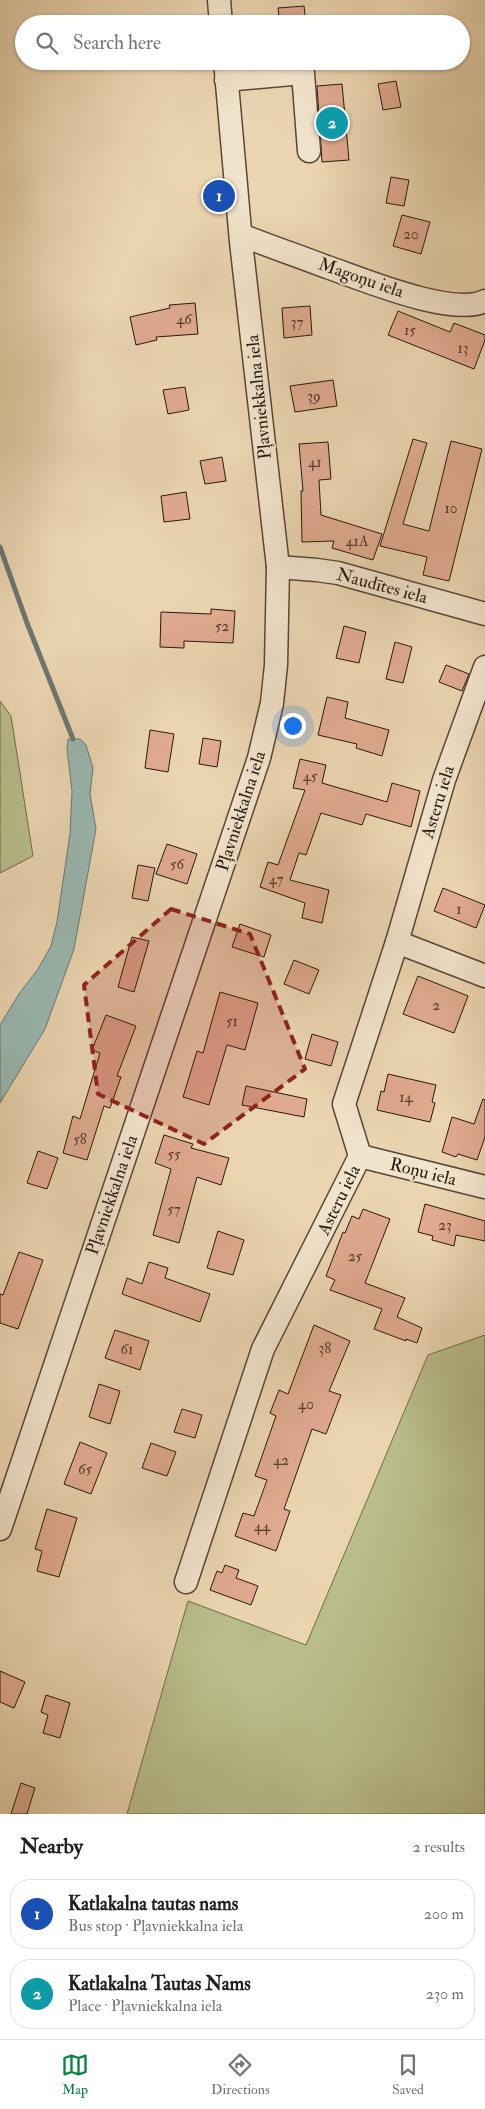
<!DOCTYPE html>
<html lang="en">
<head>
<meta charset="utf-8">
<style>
  body { margin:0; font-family:"IM FELL Double Pica",serif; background:#f6f6f6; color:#202124 }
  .you { position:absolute; left:292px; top:725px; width:18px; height:18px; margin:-12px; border:4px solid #fff; border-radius:50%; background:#1a73e8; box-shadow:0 0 0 8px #1a73e833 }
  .badge { display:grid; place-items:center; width:32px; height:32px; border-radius:50%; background:#0b8043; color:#fff; font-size:16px; font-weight:700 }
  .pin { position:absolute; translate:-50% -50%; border:2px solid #fff; box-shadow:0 1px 5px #0006 }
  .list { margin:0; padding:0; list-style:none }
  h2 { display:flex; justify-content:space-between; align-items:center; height:65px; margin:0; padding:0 20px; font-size:21px }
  h2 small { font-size:16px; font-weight:400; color:#757577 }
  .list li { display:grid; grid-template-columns:32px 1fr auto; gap:15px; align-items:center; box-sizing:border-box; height:70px; margin:0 10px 10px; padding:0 10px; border:1px solid #e0e0e0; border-radius:20px }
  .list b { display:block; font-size:19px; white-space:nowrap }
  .list p { margin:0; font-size:16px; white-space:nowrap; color:#757577 }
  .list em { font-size:16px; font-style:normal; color:#757577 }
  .icon { flex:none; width:28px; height:28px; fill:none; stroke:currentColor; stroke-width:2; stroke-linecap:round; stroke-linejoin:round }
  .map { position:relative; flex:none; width:485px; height:1814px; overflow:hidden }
  .search { position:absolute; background:#fff; box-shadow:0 1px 4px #0004; left:15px; right:15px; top:15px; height:55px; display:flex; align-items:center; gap:12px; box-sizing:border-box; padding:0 18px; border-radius:28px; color:#757577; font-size:19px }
  .sheet { height:225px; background:#fff }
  nav { display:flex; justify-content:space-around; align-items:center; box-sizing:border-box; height:70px; border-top:1px solid #e0e0e0; background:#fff; font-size:14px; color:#757577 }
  nav a { display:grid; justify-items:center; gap:2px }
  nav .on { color:#0b8043 }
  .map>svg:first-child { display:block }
  .green { fill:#b8bd8b; stroke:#6f6a4e }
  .water { fill:#99b8b2; stroke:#6b7872 }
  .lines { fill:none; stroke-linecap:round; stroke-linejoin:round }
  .stream { stroke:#6b7872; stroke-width:5 }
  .building { fill:#e0aa90; stroke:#261811 }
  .minor-casing { stroke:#574739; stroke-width:25 }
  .minor { stroke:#f2e4cc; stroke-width:22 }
  .marked { fill:#8f2418; fill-opacity:0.2; stroke:#8f2418; stroke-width:4; stroke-dasharray:10 6; stroke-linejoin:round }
  .labels { text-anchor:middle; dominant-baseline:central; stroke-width:4; stroke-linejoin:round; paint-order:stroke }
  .number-label { font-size:15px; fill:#543c31 }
  .street-label { font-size:18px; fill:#261811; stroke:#f2e4cc }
</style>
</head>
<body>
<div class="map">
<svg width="485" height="1814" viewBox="0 0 485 1814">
  <rect width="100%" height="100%" fill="#ebd5b1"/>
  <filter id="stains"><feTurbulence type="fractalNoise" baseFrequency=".004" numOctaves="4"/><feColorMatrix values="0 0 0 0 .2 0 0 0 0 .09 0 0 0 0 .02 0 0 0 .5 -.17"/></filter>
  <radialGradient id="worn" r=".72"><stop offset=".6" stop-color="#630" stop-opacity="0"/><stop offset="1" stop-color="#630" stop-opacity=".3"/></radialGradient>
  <!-- green -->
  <g class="green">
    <polygon points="0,701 11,716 33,856 0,873"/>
    <polygon points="485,1335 485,1814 127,1814 188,1601 306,1645 428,1355"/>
  </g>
  <!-- water -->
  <polygon class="water" points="68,739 80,739 86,745 93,768 90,794 96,829 74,949 45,1029 0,1103 0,1025 19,994 38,969 51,946 57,922 70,834 72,791 67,749"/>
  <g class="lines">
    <!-- stream -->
    <polyline class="stream" points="0,547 27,623 73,739"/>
  </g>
  <!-- building -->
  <g class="building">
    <polygon points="304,6 306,24 280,24 278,8"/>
    <polygon points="396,81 401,107 383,110 378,84"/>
    <polygon points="342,84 349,160 322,162 317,86"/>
    <polygon points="391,177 409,180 404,206 386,203"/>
    <polygon points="402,215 430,222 421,254 393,246"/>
    <polygon points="195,303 198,334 156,337 157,340 136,345 130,317 170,308 169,305"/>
    <polygon points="310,306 312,335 284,338 282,308"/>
    <polygon points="398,311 450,332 454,323 485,335 485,340 474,369 388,335"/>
    <polygon points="333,380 337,406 295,412 290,386"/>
    <polygon points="185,387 189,410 168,414 163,390"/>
    <polygon points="413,439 427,443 403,524 429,531 451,441 482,449 449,581 423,575 427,557 380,546"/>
    <polygon points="328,442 331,479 319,480 321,515 382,534 373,560 332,548 334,541 302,542 301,491 303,491 299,444"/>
    <polygon points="222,457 226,481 205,484 200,461"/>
    <polygon points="186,492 190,519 164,522 161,496"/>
    <polygon points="211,609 235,611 233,643 184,641 184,648 160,647 161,612 211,614"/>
    <polygon points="344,626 366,632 359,663 336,658"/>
    <polygon points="395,642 412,647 403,683 386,679"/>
    <polygon points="446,665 469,674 462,691 439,682"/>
    <polygon points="327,697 348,702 345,718 389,730 382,756 356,748 357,744 318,735"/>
    <polygon points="150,730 174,734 168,772 145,768"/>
    <polygon points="203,738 221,741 217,767 199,764"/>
    <polygon points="300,759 326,765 322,783 387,802 392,783 420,791 411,827 366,814 362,825 321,813 306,855 299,853 290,880 329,890 322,923 302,918 305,903 260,887 268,862 278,865 305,790 293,788"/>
    <polygon points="167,844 197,854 187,884 156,874"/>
    <polygon points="138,865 155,868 148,901 132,898"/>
    <polygon points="443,888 485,905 476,928 434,911"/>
    <polygon points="240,924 271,935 264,957 232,947"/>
    <polygon points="132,937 149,941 134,992 118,987"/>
    <polygon points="294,960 319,970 309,994 284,984"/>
    <polygon points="418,976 468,996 454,1033 403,1014"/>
    <polygon points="220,992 258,1003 245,1050 227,1045 209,1105 183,1097 197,1051 203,1053"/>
    <polygon points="106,1015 136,1026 117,1076 121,1077 110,1108 104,1106 87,1160 63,1153 73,1116 80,1119 100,1053 92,1050"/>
    <polygon points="312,1034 338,1042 331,1066 305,1059"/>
    <polygon points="388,1074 436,1085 432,1102 435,1103 430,1122 377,1110 381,1091 384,1092"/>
    <polygon points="246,1086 307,1099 304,1117 242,1105"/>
    <polygon points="483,1099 485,1100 485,1137 477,1160 458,1154 456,1157 442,1152 452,1117 474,1124"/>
    <polygon points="164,1135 193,1144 191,1148 229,1158 221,1185 197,1177 179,1243 153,1235 171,1169 155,1163"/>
    <polygon points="38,1151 58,1158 47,1189 27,1183"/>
    <polygon points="425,1204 485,1221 485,1241 456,1235 454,1246 432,1240 433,1236 418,1232"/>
    <polygon points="363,1209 390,1219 365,1283 405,1298 397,1317 422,1328 417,1343 406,1339 406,1341 374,1329 382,1309 330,1290 335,1280 326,1276 343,1232 345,1233 352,1216 359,1219"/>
    <polygon points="218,1231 244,1240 233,1275 207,1268"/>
    <polygon points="19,1252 43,1260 18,1329 0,1323 0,1294 3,1295"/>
    <polygon points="149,1262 168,1268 165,1278 210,1294 200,1322 122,1294 127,1278 142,1284"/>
    <polygon points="314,1325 350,1341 329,1391 341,1395 326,1434 312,1429 284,1509 290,1511 276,1551 235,1536 243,1513 254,1516 267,1480 255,1476 276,1416 270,1413 279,1390 288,1394"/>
    <polygon points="115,1330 149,1341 140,1370 105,1358"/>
    <polygon points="99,1384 120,1391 110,1424 89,1417"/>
    <polygon points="182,1409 202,1415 195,1438 174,1432"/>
    <polygon points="80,1442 107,1453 91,1494 64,1484"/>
    <polygon points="151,1443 176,1452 167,1476 142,1468"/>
    <polygon points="47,1509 77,1518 59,1577 37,1571 42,1551 35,1549"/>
    <polygon points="225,1565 239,1570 236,1578 258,1586 251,1605 210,1590 217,1571 222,1573"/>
    <polygon points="0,1671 25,1682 14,1708 0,1702"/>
    <polygon points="46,1695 70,1703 60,1738 43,1733 48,1715 41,1712"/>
    <polygon points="21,1783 35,1788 27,1814 11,1814"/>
  </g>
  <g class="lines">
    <!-- minor casing -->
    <g class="minor-casing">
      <g id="minor">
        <polyline points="219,0 221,24"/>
        <polyline points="226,80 303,73 309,151"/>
        <path d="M241 235C269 246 298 256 327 267 362 279 452 317 485 301"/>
        <polyline points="278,567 317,570 338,573 485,614"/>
        <polyline points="397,942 485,976"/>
        <polyline points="360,1156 485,1187"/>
        <polyline points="0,1529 259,758 272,703 276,665 278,567 241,242 225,61"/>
        <polyline points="186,1582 263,1349 360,1156 344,1104 397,942 444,780 485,667"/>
      </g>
    </g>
    <!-- minor -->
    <use href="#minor" class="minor"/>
  </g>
  <!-- marked area -->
  <path class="marked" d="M171 909 250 934 305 1069 204 1144 98 1094 84 985Z"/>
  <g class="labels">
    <!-- number labels -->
    <g class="number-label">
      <text x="411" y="234">20</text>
      <text x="184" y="319">46</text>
      <text x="297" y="322">37</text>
      <text x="410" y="330">15</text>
      <text x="463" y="348">13</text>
      <text x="314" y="396">39</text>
      <text x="315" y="462">41</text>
      <text x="451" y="508">10</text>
      <text x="357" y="541">41A</text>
      <text x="222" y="626">52</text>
      <text x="310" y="776">45</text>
      <text x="177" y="864">56</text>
      <text x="276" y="879">47</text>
      <text x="459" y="909">1</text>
      <text x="436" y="1005">2</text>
      <text x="232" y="1021">51</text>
      <text x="406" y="1097">14</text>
      <text x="80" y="1139">58</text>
      <text x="174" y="1154">55</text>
      <text x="174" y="1209">57</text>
      <text x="445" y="1225">23</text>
      <text x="355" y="1256">25</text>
      <text x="325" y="1348">38</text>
      <text x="127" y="1349">61</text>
      <text x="306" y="1404">40</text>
      <text x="281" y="1460">42</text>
      <text x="85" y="1469">65</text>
      <text x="262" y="1526">44</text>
    </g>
    <!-- street labels -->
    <g class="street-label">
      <text transform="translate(361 278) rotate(19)">Magoņu iela</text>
      <text transform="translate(259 397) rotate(-96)">Pļavniekkalna iela</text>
      <text transform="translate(382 586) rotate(15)">Naudītes iela</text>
      <text transform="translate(438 802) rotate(-73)">Asteru iela</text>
      <text transform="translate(241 811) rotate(-72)">Pļavniekkalna iela</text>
      <text transform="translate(423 1172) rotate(14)">Roņu iela</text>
      <text transform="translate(112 1195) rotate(-71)">Pļavniekkalna iela</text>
      <text transform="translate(339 1200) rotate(-64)">Asteru iela</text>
    </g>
  </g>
  <rect width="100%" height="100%" filter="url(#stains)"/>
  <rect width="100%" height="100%" fill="url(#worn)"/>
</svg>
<div class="you"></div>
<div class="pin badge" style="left:219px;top:196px;background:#1a4fb4">1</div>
<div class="pin badge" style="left:332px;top:123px;background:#0f9aa8">2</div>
<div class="search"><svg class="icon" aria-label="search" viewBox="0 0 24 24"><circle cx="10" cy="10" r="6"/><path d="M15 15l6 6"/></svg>Search here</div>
</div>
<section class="sheet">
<h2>Nearby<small>2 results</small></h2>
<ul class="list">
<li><span class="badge" style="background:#1a4fb4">1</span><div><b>Katlakalna tautas nams</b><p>Bus stop · Pļavniekkalna iela</p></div><em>200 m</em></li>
<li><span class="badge" style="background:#0f9aa8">2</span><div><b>Katlakalna Tautas Nams</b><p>Place · Pļavniekkalna iela</p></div><em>230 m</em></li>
</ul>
</section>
<nav>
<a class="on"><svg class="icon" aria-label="map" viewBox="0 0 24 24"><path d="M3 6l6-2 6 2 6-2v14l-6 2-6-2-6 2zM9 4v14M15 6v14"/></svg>Map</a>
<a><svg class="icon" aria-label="directions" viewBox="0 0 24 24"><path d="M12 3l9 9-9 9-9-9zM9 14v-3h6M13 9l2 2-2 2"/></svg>Directions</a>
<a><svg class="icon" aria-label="saved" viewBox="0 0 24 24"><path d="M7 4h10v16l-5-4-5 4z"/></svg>Saved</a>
</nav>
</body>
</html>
